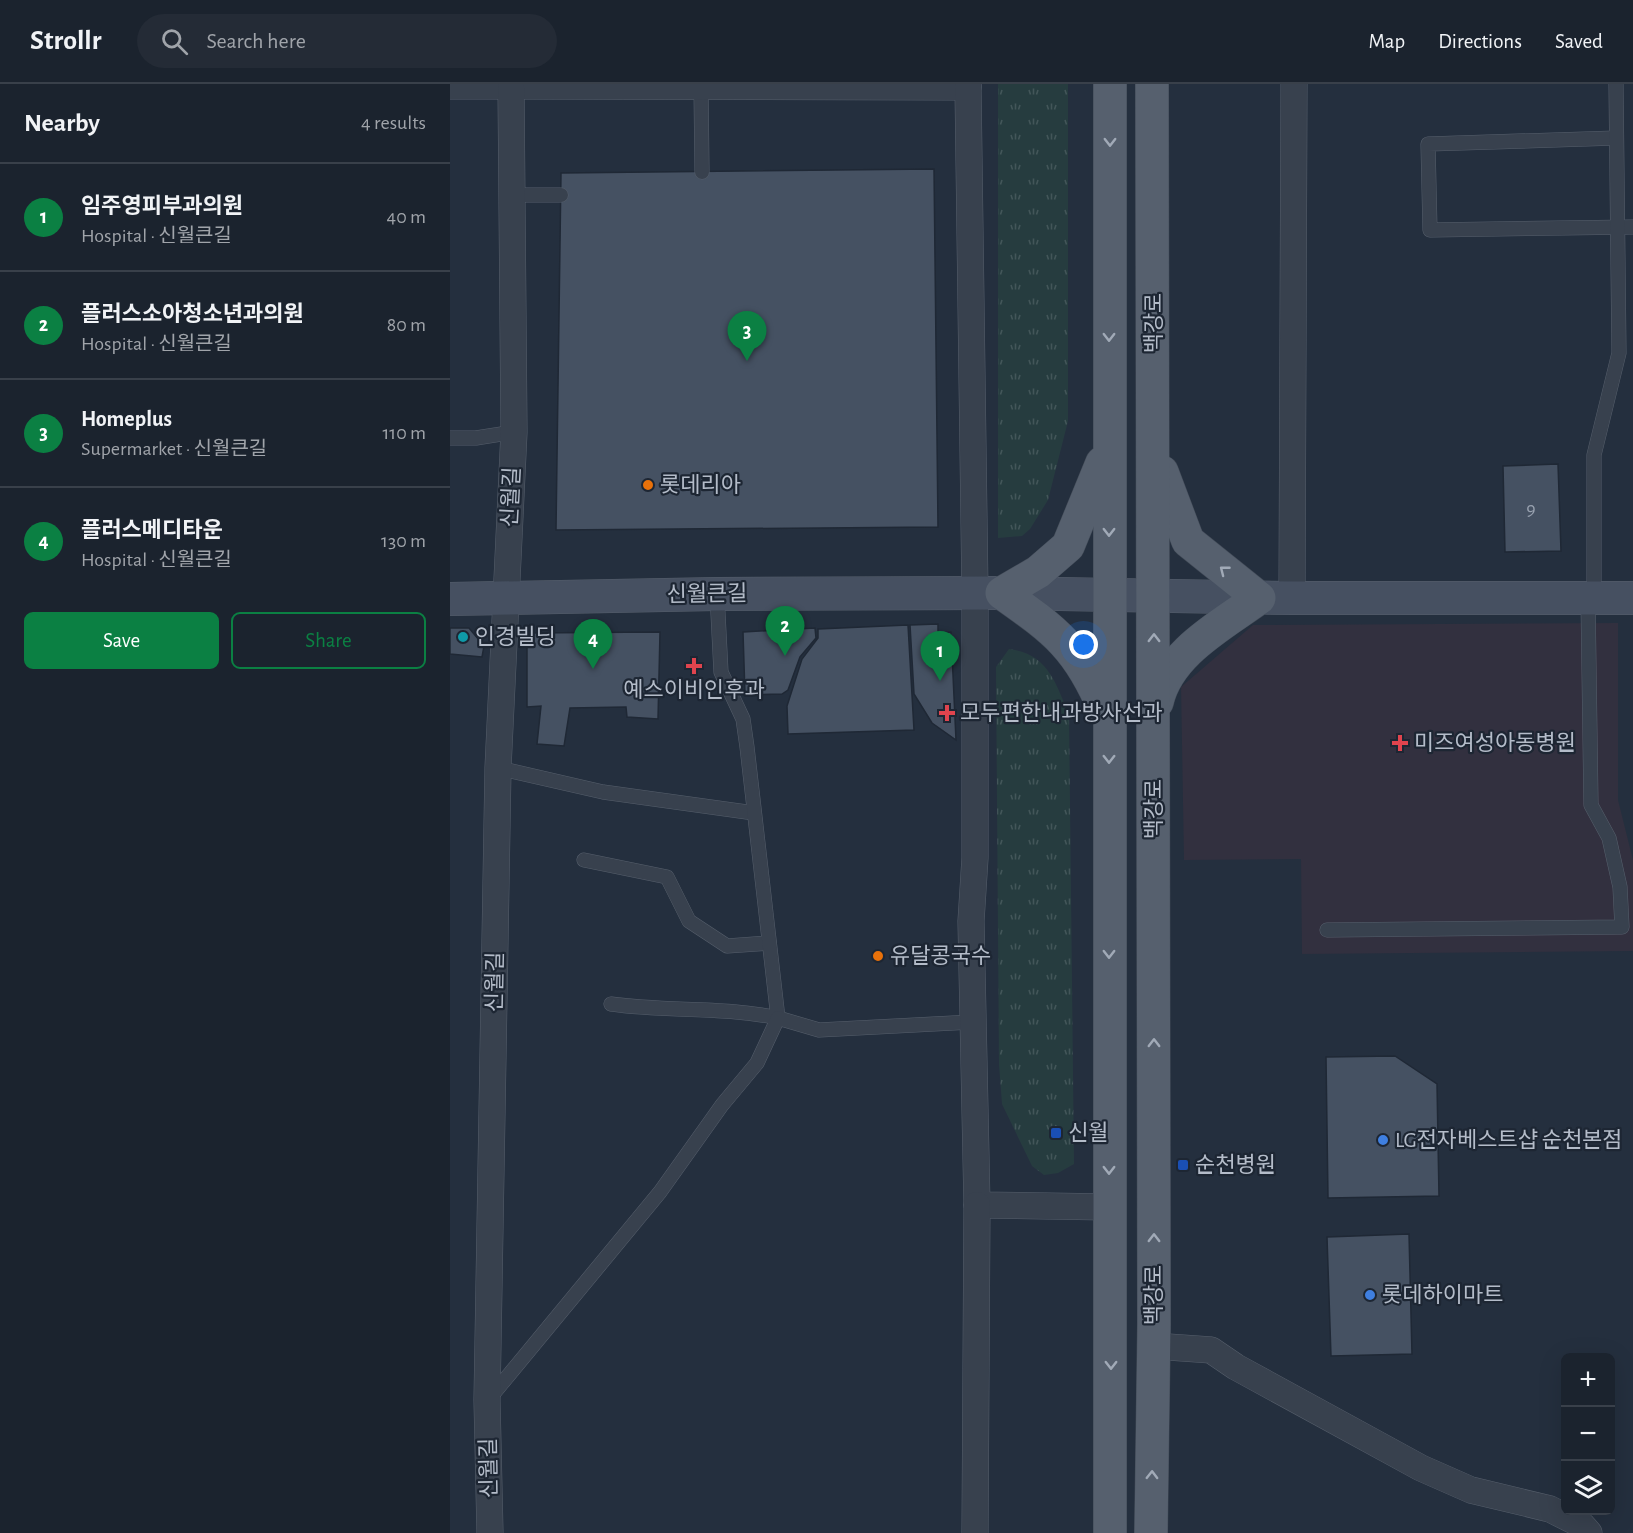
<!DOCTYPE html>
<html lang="en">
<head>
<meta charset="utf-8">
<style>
  body { margin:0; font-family:"Alegreya Sans","Noto Sans KR",sans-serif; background:#242b36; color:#f1f3f6 }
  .controls { position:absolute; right:18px; bottom:18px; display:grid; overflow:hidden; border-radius:9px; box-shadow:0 6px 24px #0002 }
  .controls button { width:54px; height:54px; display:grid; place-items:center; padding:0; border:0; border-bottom:2px solid #39404a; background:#1b232e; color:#f1f3f6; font:30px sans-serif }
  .you { position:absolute; left:634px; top:561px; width:21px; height:21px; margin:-15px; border:4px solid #fff; border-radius:50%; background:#1a73e8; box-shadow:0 0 0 9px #1a73e833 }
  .badge { display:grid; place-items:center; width:39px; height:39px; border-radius:50%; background:#0b8043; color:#fff; font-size:20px; font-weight:700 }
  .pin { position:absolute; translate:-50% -50px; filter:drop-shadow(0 2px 3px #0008) }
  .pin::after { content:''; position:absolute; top:32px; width:21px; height:18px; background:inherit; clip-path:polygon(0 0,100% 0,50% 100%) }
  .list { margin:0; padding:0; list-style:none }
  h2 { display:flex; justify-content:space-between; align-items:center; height:78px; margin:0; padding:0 24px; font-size:26px }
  h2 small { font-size:20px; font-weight:400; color:#a0a4aa }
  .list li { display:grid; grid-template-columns:39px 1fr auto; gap:18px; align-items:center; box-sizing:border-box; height:108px; padding:0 24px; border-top:2px solid #39404a }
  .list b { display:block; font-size:22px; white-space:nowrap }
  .list p { margin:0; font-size:20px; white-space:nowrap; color:#a0a4aa }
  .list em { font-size:20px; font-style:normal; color:#a0a4aa }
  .actions { display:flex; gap:12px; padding:18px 24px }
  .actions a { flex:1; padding:14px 0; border:2px solid #0b8043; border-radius:9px; text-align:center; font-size:21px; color:#0b8043 }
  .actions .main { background:#0b8043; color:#fff }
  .icon { flex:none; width:33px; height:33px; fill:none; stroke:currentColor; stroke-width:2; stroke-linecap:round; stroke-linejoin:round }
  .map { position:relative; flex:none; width:1183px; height:1449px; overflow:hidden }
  header { display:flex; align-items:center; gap:36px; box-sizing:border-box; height:84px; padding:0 30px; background:#1b232e; border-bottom:2px solid #39404a }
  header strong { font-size:28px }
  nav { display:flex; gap:33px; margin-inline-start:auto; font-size:21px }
  .search { width:420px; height:54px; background:#242b36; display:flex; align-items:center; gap:15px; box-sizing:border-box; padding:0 21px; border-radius:33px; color:#a0a4aa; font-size:22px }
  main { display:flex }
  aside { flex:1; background:#1b232e }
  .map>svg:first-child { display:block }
  .medical { fill:#32303f }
  .grass { fill:url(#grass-tufts) }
  .building { fill:#455162; stroke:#1f2835; stroke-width:1.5 }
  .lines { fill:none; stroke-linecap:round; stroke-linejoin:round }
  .lane-casing { stroke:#565f6c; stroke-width:15 }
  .street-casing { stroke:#565f6c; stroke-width:27 }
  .secondary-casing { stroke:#565f6c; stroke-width:34 }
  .primary-casing { stroke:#414a57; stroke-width:34 }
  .lane { stroke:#38414e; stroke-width:14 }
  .street { stroke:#38414e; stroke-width:26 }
  .secondary { stroke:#465061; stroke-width:33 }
  .primary { stroke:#56606e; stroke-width:33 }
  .oneway { stroke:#a1aab7 }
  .food-dot { fill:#e8710a; stroke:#1d2633; stroke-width:2 }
  .culture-dot { fill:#0f9aa8; stroke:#1d2633; stroke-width:2 }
  .health-dot { fill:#e0444e; stroke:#1d2633; stroke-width:2 }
  .transit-dot { fill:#1a4fb4; stroke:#1d2633; stroke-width:2 }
  .shop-dot { fill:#3f7fe0; stroke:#1d2633; stroke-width:2 }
  .labels { text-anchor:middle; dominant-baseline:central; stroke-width:4.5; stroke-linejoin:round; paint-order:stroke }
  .number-label { font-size:20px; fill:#98a1af }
  .street-label { font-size:22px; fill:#b4bcc9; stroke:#1d2633 }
  .poi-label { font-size:22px; fill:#b4bcc9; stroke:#1d2633; text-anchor:start }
</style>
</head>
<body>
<header>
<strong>Strollr</strong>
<div class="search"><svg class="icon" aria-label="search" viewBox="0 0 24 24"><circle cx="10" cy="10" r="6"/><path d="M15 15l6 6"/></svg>Search here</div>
<nav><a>Map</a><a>Directions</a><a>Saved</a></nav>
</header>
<main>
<aside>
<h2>Nearby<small>4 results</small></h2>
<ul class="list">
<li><span class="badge">1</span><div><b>임주영피부과의원</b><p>Hospital · 신월큰길</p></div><em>40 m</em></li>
<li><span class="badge">2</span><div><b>플러스소아청소년과의원</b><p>Hospital · 신월큰길</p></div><em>80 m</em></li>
<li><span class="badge">3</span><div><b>Homeplus</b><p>Supermarket · 신월큰길</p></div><em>110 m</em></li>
<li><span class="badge">4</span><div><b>플러스메디타운</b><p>Hospital · 신월큰길</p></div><em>130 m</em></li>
</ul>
<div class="actions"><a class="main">Save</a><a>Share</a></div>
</aside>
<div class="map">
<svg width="1183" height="1449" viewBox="0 0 1183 1449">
  <defs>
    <pattern id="grass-tufts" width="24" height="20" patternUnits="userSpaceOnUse" patternTransform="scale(1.5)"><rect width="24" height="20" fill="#263c3f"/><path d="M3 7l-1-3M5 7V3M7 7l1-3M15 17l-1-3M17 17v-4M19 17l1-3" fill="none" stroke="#435659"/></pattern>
  </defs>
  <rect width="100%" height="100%" fill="#242f3e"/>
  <!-- medical -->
  <polygon class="medical" points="1168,539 1168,716 1183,776 1183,867 852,870 851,775 734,776 731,603 803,541"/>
  <!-- grass -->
  <g class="grass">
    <polygon points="548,0 618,0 618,337 598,416 580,445 572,452 548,454"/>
    <path d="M559 565C598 570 605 598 619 630L624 1080 608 1089 594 1091 582 1082 552 1020 549 980 546 583Z"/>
  </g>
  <!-- building -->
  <g class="building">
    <polygon points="484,85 488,443 106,446 111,89"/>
    <polygon points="1108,380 1111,467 1055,468 1053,382"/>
    <polygon points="488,540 488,549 501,548 506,656 482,639 464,610 460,541"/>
    <polygon points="458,541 464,646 338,650 337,622 352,575 368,554 368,545"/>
    <polygon points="0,544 19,544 34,562 32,573 0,570"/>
    <polygon points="365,544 366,554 350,573 338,606 332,610 295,611 293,548"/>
    <polygon points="210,548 208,635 177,633 176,623 120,624 114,662 87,660 91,622 77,623 77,549"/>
    <polygon points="945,972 987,1000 989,1112 878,1114 876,973"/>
    <polygon points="959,1150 962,1270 881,1272 877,1153"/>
  </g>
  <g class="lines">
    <!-- lane casing -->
    <g class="lane-casing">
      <g id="lane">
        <polyline points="251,3 252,88"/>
        <polyline points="1166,54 978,60 980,146 1183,143"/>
        <polyline points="62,111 111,111"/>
        <polyline points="0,354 26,354 64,348"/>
        <polyline points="1144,515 1144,371 1169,269 1166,0"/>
        <polyline points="48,684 153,708 304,729"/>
        <polyline points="134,776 217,793 239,837 277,862 319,859"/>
        <polyline points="877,846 1172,843 1170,803 1159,754 1141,721 1138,515"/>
        <path d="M161 920C217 928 273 922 328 934L297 663 293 635 271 588 267 510"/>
        <polyline points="39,1315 210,1108 272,1021 307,979 328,934 369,946 522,938"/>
      </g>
    </g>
    <!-- street casing -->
    <g class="street-casing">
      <g id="street">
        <polyline points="0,2 518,3 518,0"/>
        <polyline points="518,3 525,509 525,774 521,837 527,1121 659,1123"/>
        <polyline points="842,514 844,0"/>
        <polyline points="704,1262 761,1266 786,1283 971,1384 1021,1406 1100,1425 1132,1441 1139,1449"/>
        <polyline points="40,1449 37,1316 48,684 64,348 61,3"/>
        <polyline points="525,1449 527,1121"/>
      </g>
    </g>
    <!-- secondary casing -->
    <g class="secondary-casing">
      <polyline id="secondary" points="0,515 267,510 544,509 842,514 1183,514"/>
    </g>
    <!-- primary casing -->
    <g class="primary-casing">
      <g id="primary">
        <path d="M652 379 618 462 588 488 552 509C606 547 629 564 655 627"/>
        <path d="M707 618C718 569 772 541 809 514L738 457 712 388"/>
        <polyline points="660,1449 660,0"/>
        <polyline points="701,1449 704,1240 702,0"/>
      </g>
    </g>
    <!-- lane -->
    <use href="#lane" class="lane"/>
    <!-- street -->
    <use href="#street" class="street"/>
    <!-- secondary -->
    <use href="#secondary" class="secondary"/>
    <!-- primary -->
    <use href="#primary" class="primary"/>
  </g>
  <!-- one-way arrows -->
  <defs><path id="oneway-chevron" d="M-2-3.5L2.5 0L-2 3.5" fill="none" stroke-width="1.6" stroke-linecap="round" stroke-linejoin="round" transform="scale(1.5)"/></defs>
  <g class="oneway">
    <use href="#oneway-chevron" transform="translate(660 58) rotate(90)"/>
    <use href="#oneway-chevron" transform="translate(659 253) rotate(90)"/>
    <use href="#oneway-chevron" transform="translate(659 448) rotate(90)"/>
    <use href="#oneway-chevron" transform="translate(774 486) rotate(-142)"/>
    <use href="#oneway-chevron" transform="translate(704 554) rotate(-90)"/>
    <use href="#oneway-chevron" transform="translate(659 675) rotate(90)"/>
    <use href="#oneway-chevron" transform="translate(659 870) rotate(90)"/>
    <use href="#oneway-chevron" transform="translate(704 959) rotate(-90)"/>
    <use href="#oneway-chevron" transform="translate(659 1086) rotate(90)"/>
    <use href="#oneway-chevron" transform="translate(704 1154) rotate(-90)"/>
    <use href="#oneway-chevron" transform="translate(661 1281) rotate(90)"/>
    <use href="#oneway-chevron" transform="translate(702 1391) rotate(-89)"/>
  </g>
  <!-- markers -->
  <g class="food-dot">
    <circle cx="198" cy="401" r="6"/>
    <circle cx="428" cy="872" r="6"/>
  </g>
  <circle class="culture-dot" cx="13" cy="553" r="6"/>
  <g class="health-dot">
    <path d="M241 573h6v6h6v6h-6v6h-6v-6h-6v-6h6z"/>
    <path d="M494 620h6v6h6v6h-6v6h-6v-6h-6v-6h6z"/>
    <path d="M947 650h6v6h6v6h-6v6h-6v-6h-6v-6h6z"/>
  </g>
  <g class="transit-dot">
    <rect x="600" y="1043" width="12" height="12" rx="3"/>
    <rect x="727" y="1075" width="12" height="12" rx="3"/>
  </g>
  <g class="shop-dot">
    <circle cx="933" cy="1056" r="6"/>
    <circle cx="920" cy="1211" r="6"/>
  </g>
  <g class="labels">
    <!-- number labels -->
    <g class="number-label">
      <text x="1081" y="425">9</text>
    </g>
    <!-- street labels -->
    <g class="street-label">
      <text transform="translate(704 239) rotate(-90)">백강로</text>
      <text transform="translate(61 413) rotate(-87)">신월길</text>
      <text transform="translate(257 510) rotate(-1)">신월큰길</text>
      <text transform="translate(704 725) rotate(-90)">백강로</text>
      <text transform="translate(45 898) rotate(-89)">신월길</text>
      <text transform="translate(704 1211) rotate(-90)">백강로</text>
      <text transform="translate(39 1384) rotate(-91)">신월길</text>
    </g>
    <!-- poi labels -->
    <g class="poi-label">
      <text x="210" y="401">롯데리아</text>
      <text x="25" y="553">인경빌딩</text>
      <text x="244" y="606" text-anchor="middle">예스이비인후과</text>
      <text x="510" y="629">모두편한내과방사선과</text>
      <text x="964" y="659">미즈여성아동병원</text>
      <text x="440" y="872">유달콩국수</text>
      <text x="618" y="1049">신월</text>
      <text x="945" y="1056">LG전자베스트샵 순천본점</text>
      <text x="745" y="1081">순천병원</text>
      <text x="932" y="1211">롯데하이마트</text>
    </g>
  </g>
</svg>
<div class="controls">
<button>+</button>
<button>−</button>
<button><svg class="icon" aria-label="layers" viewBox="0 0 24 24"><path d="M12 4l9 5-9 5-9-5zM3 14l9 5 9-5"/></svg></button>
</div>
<div class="you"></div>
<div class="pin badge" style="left:490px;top:597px">1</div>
<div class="pin badge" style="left:335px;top:572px">2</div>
<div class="pin badge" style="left:297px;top:277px">3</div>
<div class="pin badge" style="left:143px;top:585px">4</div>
</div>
</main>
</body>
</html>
